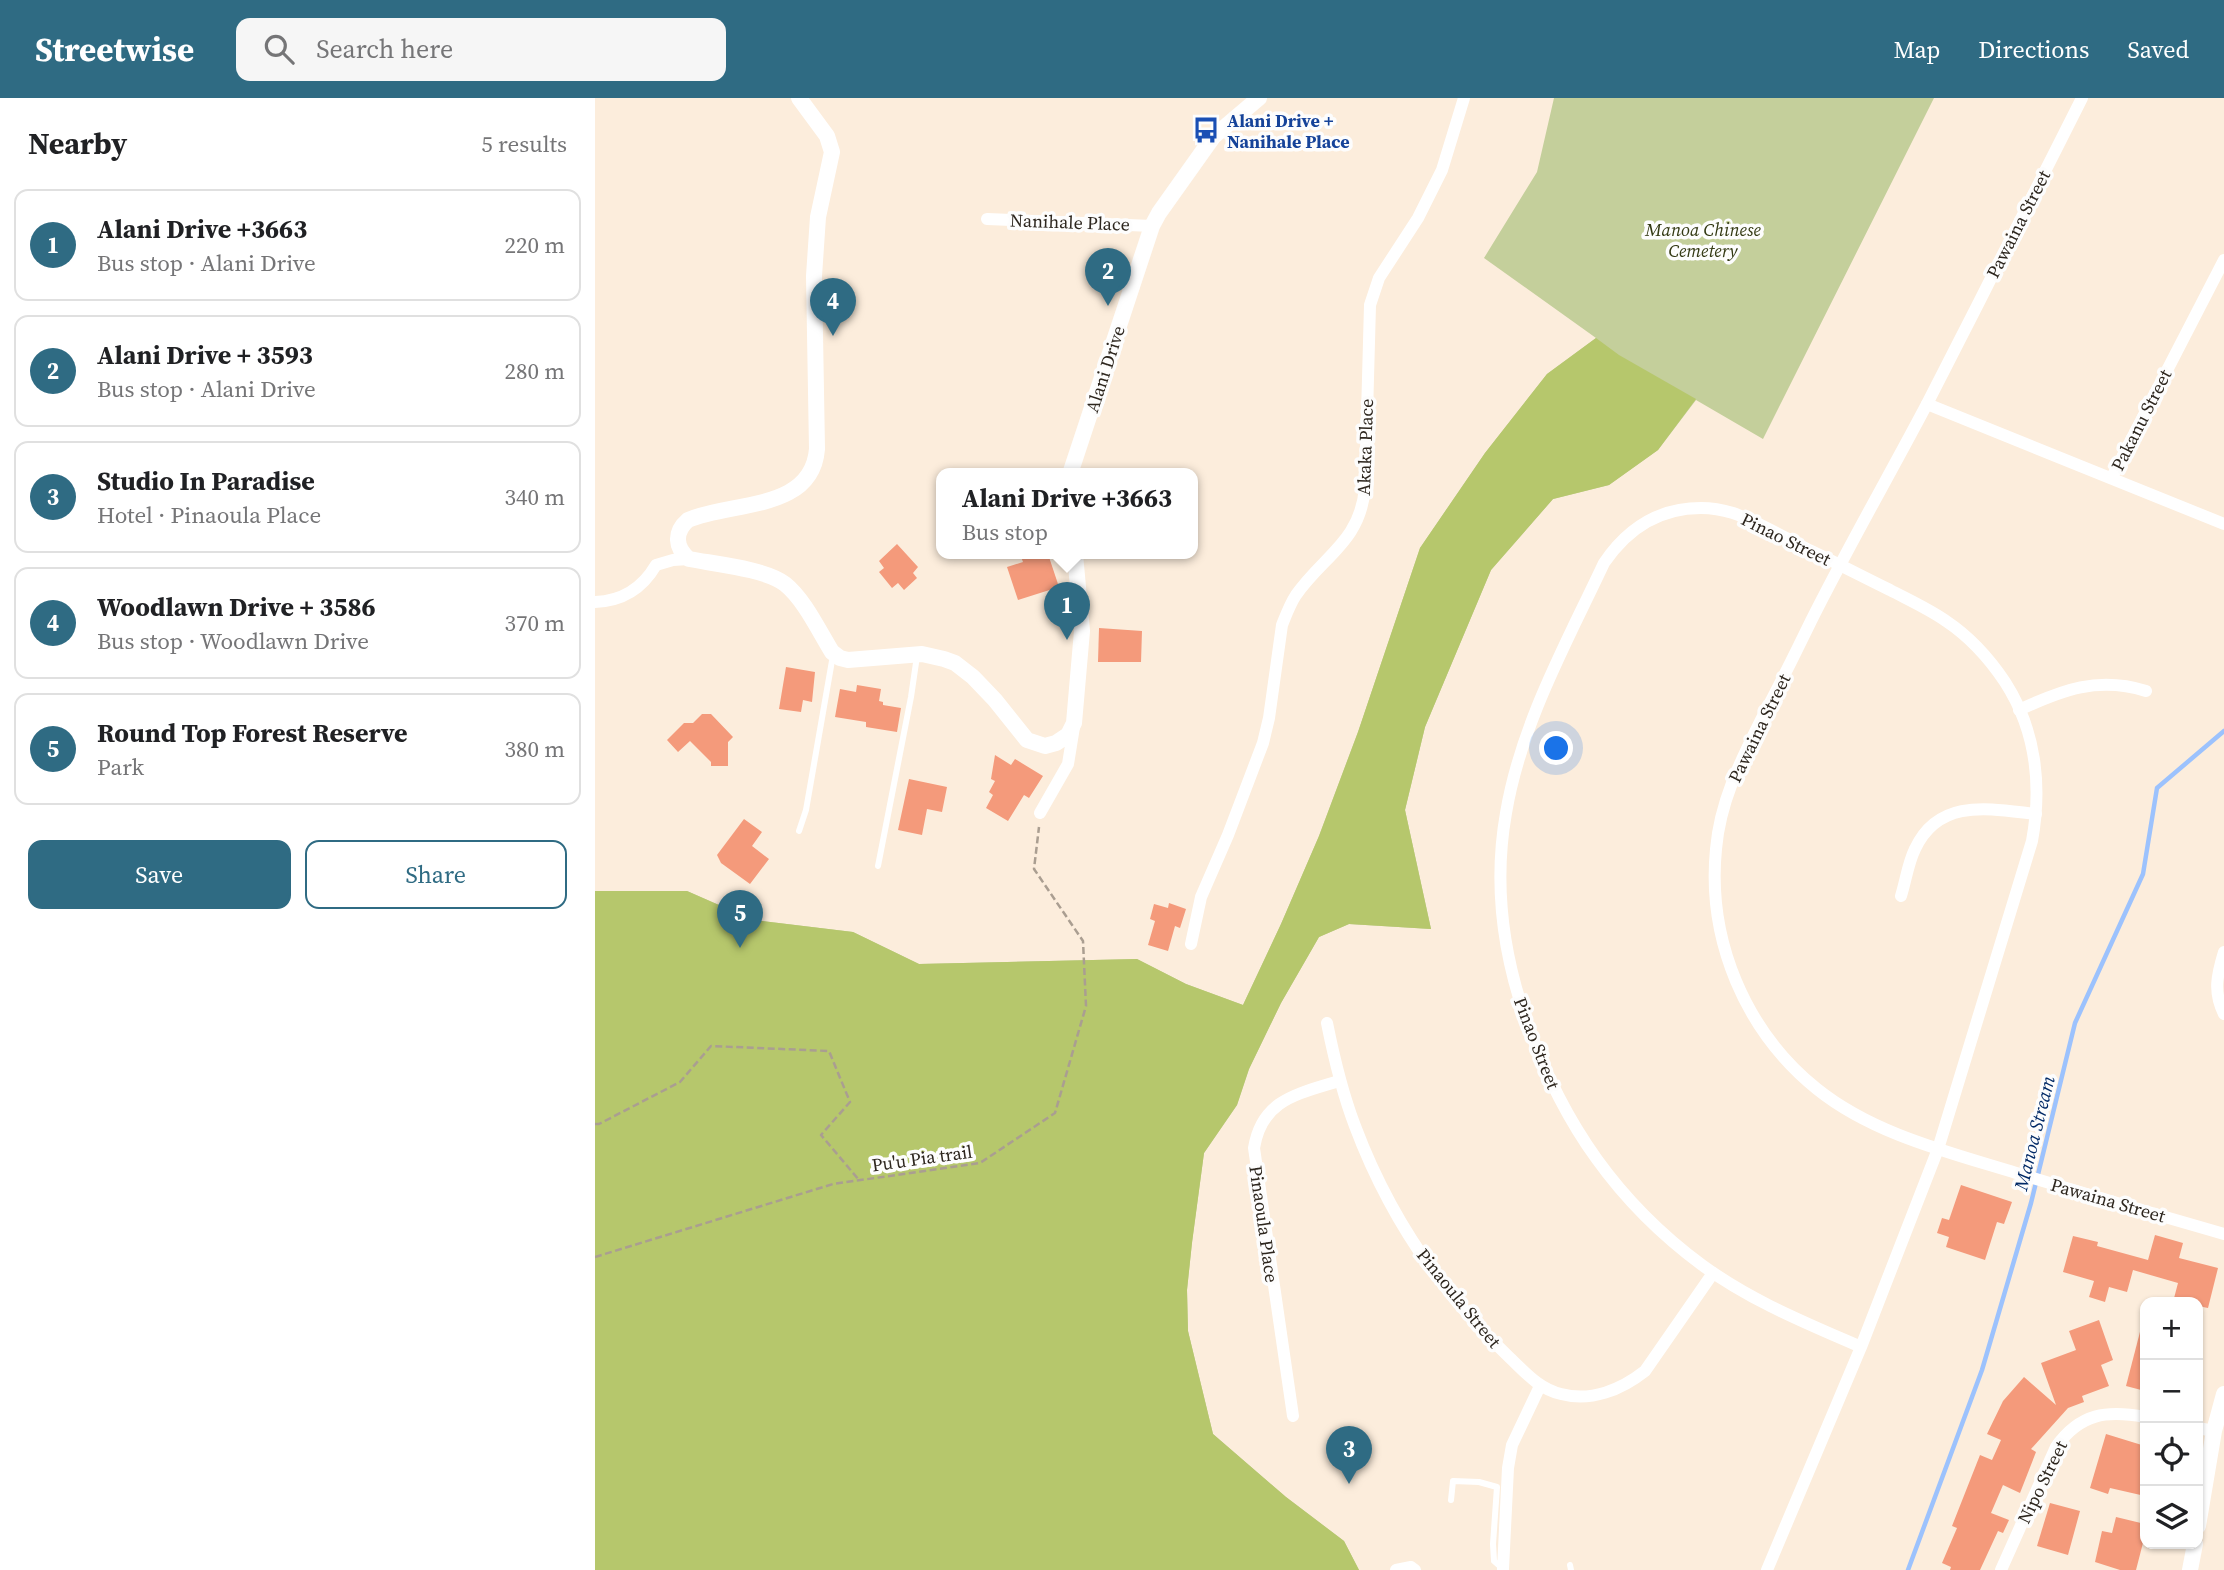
<!DOCTYPE html>
<html lang="en">
<head>
<meta charset="utf-8">
<style>
  body { margin:0; font-family:"Source Serif 4",serif; background:#f6f6f6; color:#202124 }
  .controls { position:absolute; right:21px; bottom:21px; display:grid; overflow:hidden; border-radius:14px; box-shadow:0 2px 5px #0004 }
  .controls button { width:63px; height:63px; display:grid; place-items:center; padding:0; border:0; border-bottom:2px solid #e0e0e0; background:#fff; color:#202124; font:35px sans-serif }
  .you { position:absolute; left:962px; top:651px; width:24px; height:24px; margin:-18px; border:5px solid #fff; border-radius:50%; background:#1a73e8; box-shadow:0 0 0 10px #1a73e833 }
  .badge { display:grid; place-items:center; width:46px; height:46px; border-radius:50%; background:#2f6b83; color:#fff; font-size:23px; font-weight:700 }
  .pin { position:absolute; translate:-50% -58px; filter:drop-shadow(0 2px 4px #0008) }
  .pin::after { content:''; position:absolute; top:37px; width:24px; height:21px; background:inherit; clip-path:polygon(0 0,100% 0,50% 100%) }
  .popup { position:absolute; left:341px; top:370px; width:262px; height:91px; box-sizing:border-box; display:grid; place-content:center; border-radius:14px; background:#fff; filter:drop-shadow(0 2px 5px #0005); font-size:23px; white-space:nowrap; color:#757577 }
  .popup b { font-size:26px; color:#202124 }
  .popup::after { content:''; position:absolute; left:50%; top:100%; margin-left:-14px; border:14px solid transparent; border-top-color:#fff }
  .list { margin:0; padding:0; list-style:none }
  h2 { display:flex; justify-content:space-between; align-items:center; height:91px; margin:0; padding:0 28px; font-size:30px }
  h2 small { font-size:23px; font-weight:400; color:#757577 }
  .list li { display:grid; grid-template-columns:46px 1fr auto; gap:21px; align-items:center; box-sizing:border-box; height:112px; margin:0 14px 14px; padding:0 14px; border:2px solid #e0e0e0; border-radius:14px }
  .list b { display:block; font-size:26px; white-space:nowrap }
  .list p { margin:0; font-size:23px; white-space:nowrap; color:#757577 }
  .list em { font-size:23px; font-style:normal; color:#757577 }
  .actions { display:flex; gap:14px; padding:21px 28px }
  .actions a { flex:1; padding:16px 0; border:2px solid #2f6b83; border-radius:14px; text-align:center; font-size:24px; color:#2f6b83 }
  .actions .main { background:#2f6b83; color:#fff }
  .icon { flex:none; width:38px; height:38px; fill:none; stroke:currentColor; stroke-width:2; stroke-linecap:round; stroke-linejoin:round }
  .map { position:relative; flex:none; width:1629px; height:1472px; overflow:hidden }
  header { display:flex; align-items:center; gap:42px; box-sizing:border-box; height:98px; padding:0 35px; background:#2f6b83; color:#fff }
  header strong { font-size:33px }
  nav { display:flex; gap:38px; margin-inline-start:auto; font-size:24px }
  .search { width:490px; height:63px; background:#f6f6f6; display:flex; align-items:center; gap:18px; box-sizing:border-box; padding:0 24px; border-radius:14px; color:#757577; font-size:26px }
  main { display:flex }
  aside { flex:1; background:#fff }
  .map>svg:first-child { display:block }
  .green { fill:#c4cf9b }
  .forest { fill:#b6c76c }
  .lines { fill:none; stroke-linecap:round; stroke-linejoin:round }
  .stream { stroke:#9cc2fd; stroke-width:4.5 }
  .building { fill:#f49a7b }
  .path { stroke:#aa9e91; stroke-width:2.5; stroke-dasharray:7 3.5; stroke-linecap:butt }
  .service { stroke:#fff; stroke-width:6 }
  .minor { stroke:#fff; stroke-width:12 }
  .tertiary { stroke:#fff; stroke-width:16 }
  .labels { text-anchor:middle; dominant-baseline:central; stroke-width:7; stroke-linejoin:round; paint-order:stroke }
  .transit-label { font-size:18px; font-weight:bold; fill:#164399; stroke:#fdfdfd; text-anchor:start }
  .street-label { font-size:18px; fill:#2d261e; stroke:#fdfdfd }
  .park-label { font-size:18px; font-style:italic; fill:#333913; stroke:#fdfdfd }
  .water-label { font-size:19px; font-style:italic; fill:#002966; stroke:#fdfdfd }
</style>
</head>
<body>
<header>
<strong>Streetwise</strong>
<div class="search"><svg class="icon" aria-label="search" viewBox="0 0 24 24"><circle cx="10" cy="10" r="6"/><path d="M15 15l6 6"/></svg>Search here</div>
<nav><a>Map</a><a>Directions</a><a>Saved</a></nav>
</header>
<main>
<aside>
<h2>Nearby<small>5 results</small></h2>
<ul class="list">
<li><span class="badge">1</span><div><b>Alani Drive +3663</b><p>Bus stop · Alani Drive</p></div><em>220 m</em></li>
<li><span class="badge">2</span><div><b>Alani Drive + 3593</b><p>Bus stop · Alani Drive</p></div><em>280 m</em></li>
<li><span class="badge">3</span><div><b>Studio In Paradise</b><p>Hotel · Pinaoula Place</p></div><em>340 m</em></li>
<li><span class="badge">4</span><div><b>Woodlawn Drive + 3586</b><p>Bus stop · Woodlawn Drive</p></div><em>370 m</em></li>
<li><span class="badge">5</span><div><b>Round Top Forest Reserve</b><p>Park</p></div><em>380 m</em></li>
</ul>
<div class="actions"><a class="main">Save</a><a>Share</a></div>
</aside>
<div class="map">
<svg width="1629" height="1472" viewBox="0 0 1629 1472">
  <rect width="100%" height="100%" fill="#fceddc"/>
  <!-- green -->
  <polygon class="green" points="959,0 1339,0 1168,341 1101,302 1063,352 1014,387 958,401 896,472 830,629 810,712 836,831 754,826 724,839 686,905 654,971 642,1007 609,1055 597,1144 592,1192 593,1233 618,1336 691,1399 749,1443 764,1472 0,1472 0,793 92,793 158,822 258,834 324,866 542,861 591,886 648,907 686,826 724,738 763,634 825,450 890,355 952,276 1001,240 889,160 942,74"/>
  <!-- forest -->
  <polygon class="forest" points="1001,240 1024,257 1101,301 1063,352 1014,387 958,401 896,472 830,629 810,712 836,831 754,826 724,839 686,905 654,971 642,1007 609,1055 597,1145 592,1192 593,1233 618,1336 691,1399 749,1443 764,1472 0,1472 0,793 92,793 158,822 258,834 324,866 542,861 591,886 648,907 686,826 724,738 763,634 825,450 890,355 952,276"/>
  <g class="lines">
    <!-- stream -->
    <polyline class="stream" points="1313,1472 1387,1272 1436,1105 1480,925 1548,776 1562,690 1629,633"/>
  </g>
  <!-- building -->
  <g class="building">
    <polygon points="302,446 323,469 318,475 322,480 309,492 303,485 297,490 284,474 289,470 284,463"/>
    <polygon points="425,456 453,456 464,489 423,502 412,469 428,464"/>
    <polygon points="504,530 547,533 546,564 503,564"/>
    <polygon points="191,569 220,574 217,604 208,602 206,614 184,611"/>
    <polygon points="262,587 286,591 284,603 288,604 288,607 306,610 302,634 271,629 271,624 240,619 245,591 261,594"/>
    <polygon points="107,616 116,616 138,639 133,644 133,668 116,668 116,664 95,643 83,654 72,642 89,625 98,625"/>
    <polygon points="400,657 416,667 420,661 448,678 434,700 429,697 413,723 391,710 398,697 394,694 400,683 396,681"/>
    <polygon points="314,681 352,689 347,714 332,711 327,737 303,732"/>
    <polygon points="149,721 167,734 157,748 174,761 155,786 126,765 122,757"/>
    <polygon points="574,805 591,811 585,830 580,828 573,853 553,847 560,823 555,821 559,806 573,810"/>
    <polygon points="1366,1087 1417,1104 1409,1126 1402,1124 1390,1162 1351,1149 1354,1139 1342,1135 1347,1120 1354,1122"/>
    <polygon points="1560,1137 1588,1145 1584,1160 1623,1170 1613,1210 1603,1208 1603,1204 1578,1204 1583,1185 1538,1172 1532,1194 1514,1189 1510,1204 1494,1199 1499,1183 1468,1174 1478,1138 1503,1144 1502,1148 1553,1162"/>
    <polygon points="1504,1222 1518,1262 1506,1267 1514,1288 1487,1298 1489,1304 1473,1310 1436,1351 1441,1354 1425,1395 1408,1387 1396,1415 1414,1422 1408,1435 1403,1433 1385,1472 1355,1472 1356,1469 1347,1465 1362,1430 1357,1428 1385,1357 1397,1362 1406,1342 1392,1336 1408,1303 1429,1279 1461,1307 1446,1265 1481,1252 1474,1233"/>
    <polygon points="1546,1230 1550,1231 1550,1293 1531,1288"/>
    <polygon points="1511,1336 1550,1348 1550,1398 1515,1390 1513,1396 1495,1390"/>
    <polygon points="1455,1405 1485,1413 1473,1457 1442,1448"/>
    <polygon points="1521,1419 1550,1426 1550,1437 1541,1472 1525,1472 1500,1464 1507,1433 1517,1435"/>
  </g>
  <g class="lines">
    <!-- path -->
    <g class="path">
      <polyline points="0,1026 4,1026 85,984 116,948 234,953 255,1004 226,1037 264,1082"/>
      <polyline points="0,1159 238,1086 385,1065 460,1015 491,908 488,843 439,771 444,729"/>
    </g>
    <!-- service -->
    <g class="service">
      <polyline points="204,733 211,712 238,557"/>
      <polyline points="283,768 316,599 322,558"/>
      <polyline points="856,1402 858,1383 884,1384 902,1389 898,1446 899,1463 907,1470"/>
      <polyline points="975,1467 976,1472"/>
    </g>
    <!-- minor -->
    <g class="minor">
      <path d="M1487 0C1436 101 1385 203 1333 304 1294 378 1253 449 1216 523 1200 556 1184 588 1167 620 1146 662 1125 703 1121 751 1112 842 1150 933 1222 991 1278 1036 1353 1054 1421 1075 1490 1096 1559 1116 1629 1136"/>
      <polyline points="392,121 557,128"/>
      <polyline points="1332,306 1629,426"/>
      <polyline points="1517,379 1629,162"/>
      <path d="M0 504C27 503 47 491 61 467L78 462 94 461"/>
      <path d="M1424 612C1467 592 1503 578 1551 593"/>
      <polyline points="445,715 473,666 479,629"/>
      <path d="M1306 798C1311 782 1313 765 1320 751 1344 699 1396 711 1441 716"/>
      <path d="M596 846 606 799 633 737 668 645 674 620 687 527C691 517 695 506 701 497 729 457 765 444 770 390L775 207 784 180 823 120 847 72 869 0"/>
      <path d="M1629 854C1622 877 1618 894 1629 916"/>
      <path d="M732 925C739 960 747 994 760 1028 793 1116 846 1195 915 1260 930 1274 944 1291 966 1296 996 1304 1026 1292 1050 1273L1118 1175"/>
      <path d="M698 1318 659 1050C667 1001 703 996 744 983"/>
      <polyline points="1603,1330 1619,1333"/>
      <polyline points="908,1471 913,1370 917,1347 945,1288"/>
      <polyline points="801,1472 816,1469 820,1472"/>
      <path d="M1172 1472 1266 1249 1343 1051 1437 743C1447 688 1441 632 1410 584 1394 560 1375 539 1351 523 1334 511 1314 502 1295 492 1268 479 1242 465 1214 452 1190 440 1164 424 1138 415 1128 412 1117 410 1106 410 1064 410 1032 431 1009 465 971 546 926 626 911 715 898 788 908 858 933 927 968 1026 1023 1105 1107 1167 1156 1203 1211 1225 1266 1249"/>
      <path d="M1406 1472 1461 1349C1485 1315 1512 1312 1550 1319"/>
    </g>
    <!-- tertiary -->
    <g class="tertiary">
      <path d="M204 0 232 38 237 54 223 119 219 178 222 351C217 414 136 403 93 422 79 434 80 450 94 461 120 466 171 471 190 486 209 501 224 533 237 554L245 560 253 562 327 556 349 561 360 565 378 579 400 602 432 642 450 648 461 645 473 637 479 625 487 533 480 456"/>
      <polyline points="475,376 557,128 564,115 618,39 664,0"/>
      <polyline points="1603,1428 1619,1333 1629,1296"/>
      <polyline points="1595,1472 1600,1446"/>
    </g>
  </g>
  <!-- icons -->
  <defs>
    <g id="bus-bare" transform="scale(2.1)"><path d="M-5-6H5V4H4V6H2V4H-2V6H-4V4H-5ZM-3.5-4V0h7V-4ZM-3.5 1.2v1.5H-2V1.2ZM2 1.2v1.5H3.5V1.2Z" fill="#1a4fb4" stroke="#fdfdfd" stroke-width="2.5" paint-order="stroke"/></g>
  </defs>
  <g fill-rule="evenodd">
    <use href="#bus-bare" x="611" y="32"/>
  </g>
  <g class="labels">
    <!-- transit labels -->
    <g class="transit-label">
      <text x="632" y="22">Alani Drive +<tspan x="632" dy="21">Nanihale Place</tspan></text>
    </g>
    <!-- street labels -->
    <g class="street-label">
      <text transform="translate(475 124) rotate(2)">Nanihale Place</text>
      <text transform="translate(1423 126) rotate(-63)">Pawaina Street</text>
      <text transform="translate(510 271) rotate(-72)">Alani Drive</text>
      <text transform="translate(1546 322) rotate(-63)">Pakanu Street</text>
      <text transform="translate(770 349) rotate(-88)">Akaka Place</text>
      <text transform="translate(1191 441) rotate(26)">Pinao Street</text>
      <text transform="translate(1164 630) rotate(-64)">Pawaina Street</text>
      <text transform="translate(942 945) rotate(69)">Pinao Street</text>
      <text transform="translate(327 1060) rotate(-8)">Pu'u Pia trail</text>
      <text transform="translate(1513 1102) rotate(16)">Pawaina Street</text>
      <text transform="translate(669 1126) rotate(82)">Pinaoula Place</text>
      <text transform="translate(864 1200) rotate(51)">Pinaoula Street</text>
      <text transform="translate(1447 1384) rotate(-64)">Nipo Street</text>
    </g>
    <!-- park labels -->
    <g class="park-label">
      <text x="1108" y="131">Manoa Chinese<tspan x="1108" dy="21">Cemetery</tspan></text>
    </g>
    <!-- water labels -->
    <g class="water-label">
      <text transform="translate(1439 1035) rotate(-76)">Manoa Stream</text>
    </g>
  </g>
</svg>
<div class="controls">
<button>+</button>
<button>−</button>
<button><svg class="icon" aria-label="locate" viewBox="0 0 24 24"><circle cx="12" cy="12" r="6"/><path d="M12 2v4M12 18v4M2 12h4M18 12h4"/></svg></button>
<button><svg class="icon" aria-label="layers" viewBox="0 0 24 24"><path d="M12 4l9 5-9 5-9-5zM3 14l9 5 9-5"/></svg></button>
</div>
<div class="you"></div>
<div class="pin badge" style="left:472px;top:542px">1</div>
<div class="popup"><b>Alani Drive +3663</b>Bus stop</div>
<div class="pin badge" style="left:513px;top:208px">2</div>
<div class="pin badge" style="left:754px;top:1386px">3</div>
<div class="pin badge" style="left:238px;top:238px">4</div>
<div class="pin badge" style="left:145px;top:850px">5</div>
</div>
</main>
</body>
</html>
